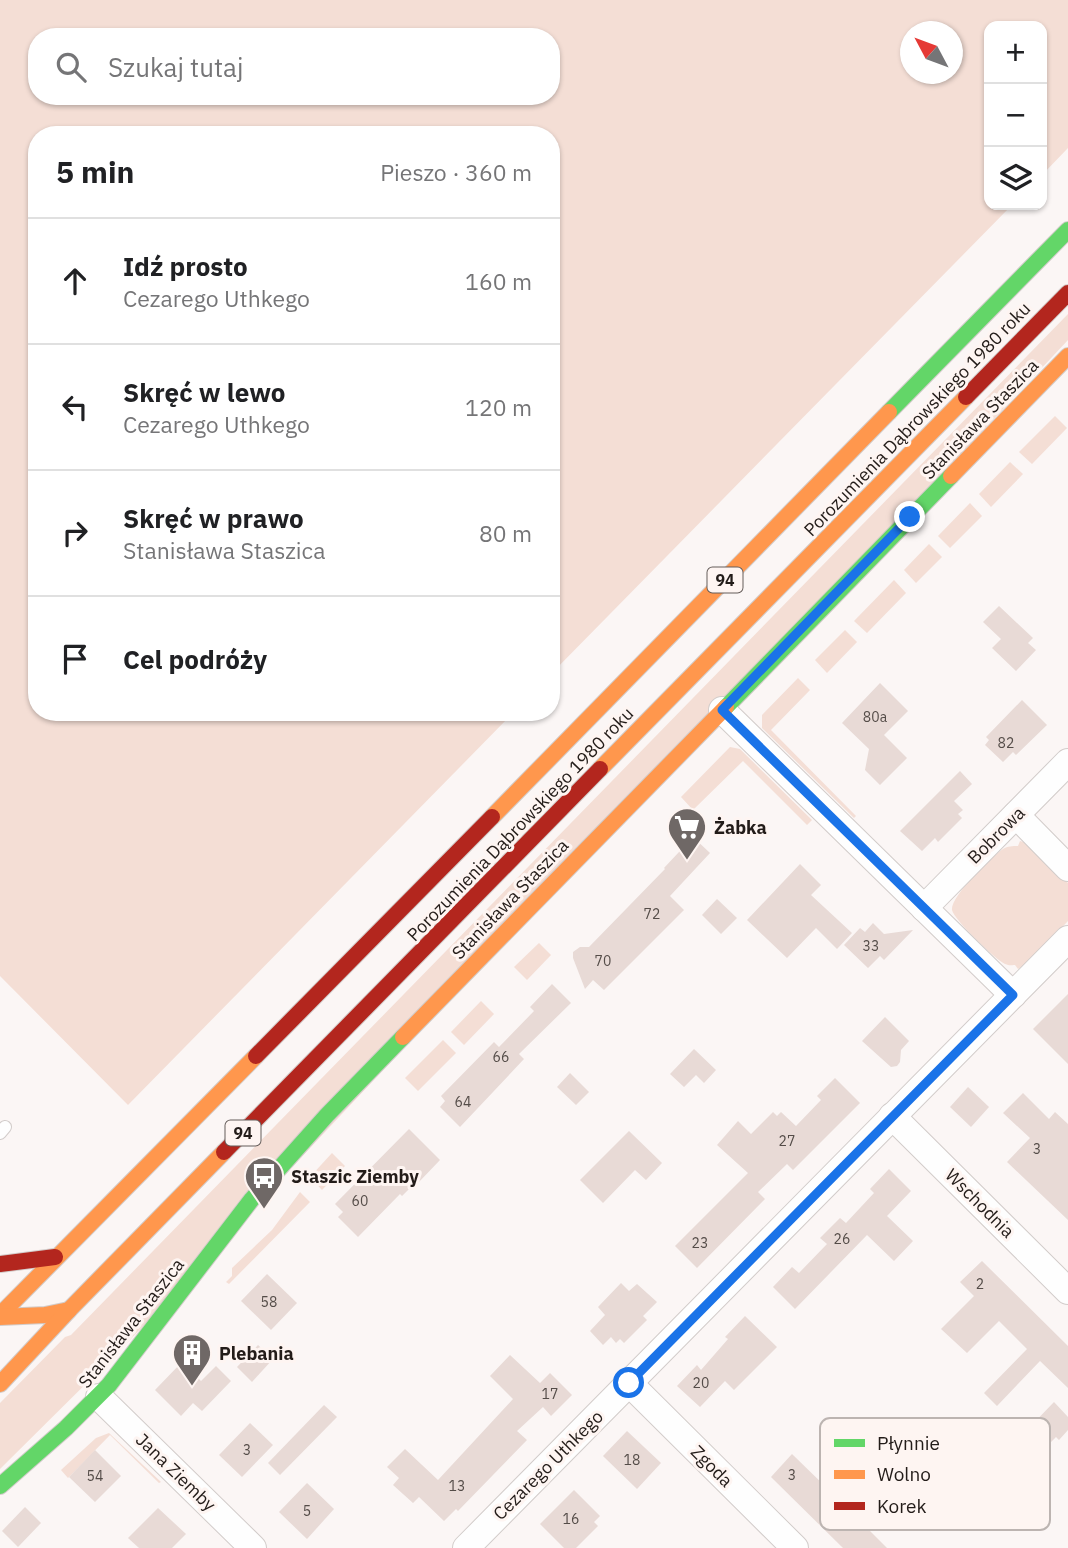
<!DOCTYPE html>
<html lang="pl">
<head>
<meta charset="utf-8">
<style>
  body { margin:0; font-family:"IBM Plex Sans",sans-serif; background:#f6f6f6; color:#202124 }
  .controls { position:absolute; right:21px; top:21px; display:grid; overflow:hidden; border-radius:14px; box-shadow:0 2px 5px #0004 }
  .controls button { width:63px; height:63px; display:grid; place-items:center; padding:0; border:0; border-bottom:2px solid #e0e0e0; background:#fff; color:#202124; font:35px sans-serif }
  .compass { position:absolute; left:900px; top:21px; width:63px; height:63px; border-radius:50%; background:#fff; box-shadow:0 2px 5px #0004; rotate:311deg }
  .stop { position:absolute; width:21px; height:21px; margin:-16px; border:5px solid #1a73e8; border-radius:50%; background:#fff }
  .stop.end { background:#1a73e8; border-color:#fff; box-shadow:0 2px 7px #0008 }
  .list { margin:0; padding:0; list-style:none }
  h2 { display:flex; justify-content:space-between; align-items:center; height:91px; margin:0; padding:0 28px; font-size:30px }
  h2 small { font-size:23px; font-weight:400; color:#757577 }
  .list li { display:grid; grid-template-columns:46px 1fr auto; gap:21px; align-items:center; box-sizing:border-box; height:126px; padding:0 28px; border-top:2px solid #e0e0e0 }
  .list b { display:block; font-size:26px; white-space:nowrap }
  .list p { margin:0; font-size:23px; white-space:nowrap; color:#757577 }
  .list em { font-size:23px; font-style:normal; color:#757577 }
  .icon { flex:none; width:38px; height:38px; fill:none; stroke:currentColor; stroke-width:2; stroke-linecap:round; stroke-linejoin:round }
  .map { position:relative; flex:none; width:1068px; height:1548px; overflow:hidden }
  .search { position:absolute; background:#fff; box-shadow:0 2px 5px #0004; left:28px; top:28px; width:532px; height:77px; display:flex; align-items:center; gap:18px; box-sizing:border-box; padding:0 24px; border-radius:28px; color:#757577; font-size:26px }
  .panel { position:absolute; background:#fff; box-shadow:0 2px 5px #0004; left:28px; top:126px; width:532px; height:595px; border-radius:28px }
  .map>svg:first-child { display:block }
  .green { fill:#f4ded5; fill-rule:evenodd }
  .building { fill:#e8dad6 }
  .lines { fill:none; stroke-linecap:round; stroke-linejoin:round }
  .lane-casing { stroke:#d2ccca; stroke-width:14 }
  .street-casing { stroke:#d2ccca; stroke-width:28 }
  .fast-casing { stroke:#d2ccca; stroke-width:18 }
  .slow-casing { stroke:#d2ccca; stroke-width:18 }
  .jam-casing { stroke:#d2ccca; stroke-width:18 }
  .lane { stroke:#fefefe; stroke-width:12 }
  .street { stroke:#fefefe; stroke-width:26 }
  .fast { stroke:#63d668; stroke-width:16 }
  .slow { stroke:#ff974d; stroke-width:16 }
  .jam { stroke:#b3261e; stroke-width:16 }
  .route { stroke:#1a73e8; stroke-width:9 }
  .labels { text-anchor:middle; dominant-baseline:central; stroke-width:6; stroke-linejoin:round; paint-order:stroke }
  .number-label { font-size:14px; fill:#544c48 }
  .shield { fill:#fef5f2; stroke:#655d5a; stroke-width:2 }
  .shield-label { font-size:16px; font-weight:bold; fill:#231c19 }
  .street-label { font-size:18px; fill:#231c19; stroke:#fef5f2 }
  .poi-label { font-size:18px; font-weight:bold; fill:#231c19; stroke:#fef5f2; text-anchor:start }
  .key { fill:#fef5f2; stroke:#bcb4b1; stroke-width:2 }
  .key-label { font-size:19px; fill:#231c19 }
</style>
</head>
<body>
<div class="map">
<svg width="1068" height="1548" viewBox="0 0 1068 1548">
  <rect width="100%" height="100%" fill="#fbf6f5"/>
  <!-- green -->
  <g class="green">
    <path d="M0 0H1068V148L1042 175V26H989V205H1012L551 674V135H37V712H514L128 1105 0 976ZM911 32H953V74H911ZM37 37H551V96H37Z"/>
    <polygon points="1068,314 1068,340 129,1341 0,1469 0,1403 65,1337 71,1335"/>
    <polygon points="1055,416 1067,428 1032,464 1019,452"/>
    <polygon points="1010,462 1023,474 991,507 979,494"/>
    <polygon points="970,503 982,516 950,548 938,536"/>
    <polygon points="929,544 942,557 916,583 904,570"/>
    <polygon points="894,580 906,593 867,633 854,621"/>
    <polygon points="845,630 857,642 827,673 815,660"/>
    <polygon points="798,678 810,690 771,730 856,816 854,818 762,728 762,715"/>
    <polygon points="730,747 740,749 812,820 807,825 743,761 693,810 681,797"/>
    <path d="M1020 841 1027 843 1068 883V921L1028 963 1018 969 1015 965C1011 965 1010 966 1005 964 996 960 954 920 952 910 950 897 991 857 1003 849 1008 846 1012 846 1018 846Z"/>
    <polygon points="539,943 551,955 527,980 514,967"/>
    <polygon points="481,1001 494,1014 464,1045 451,1032"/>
    <polygon points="443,1040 456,1053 418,1091 405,1078"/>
    <polygon points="332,1153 345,1166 322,1190 310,1177"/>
    <polygon points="300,1192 310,1202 229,1284 226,1282 232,1276 232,1268 272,1230"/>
    <polygon points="109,1433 161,1482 159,1483 110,1435 68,1478 61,1470 96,1438"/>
  </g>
  <!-- building -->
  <g class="building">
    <polygon points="999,606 1033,638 1028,643 1036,650 1016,671 992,648 1001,639 983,622"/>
    <polygon points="880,683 908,711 884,735 907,758 880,785 865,770 869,749 842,723"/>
    <polygon points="1022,700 1047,725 1016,755 1013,752 1003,762 985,745 989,740 986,737"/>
    <polygon points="960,771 972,784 954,801 963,810 958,814 962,818 938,842 935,838 922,851 900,831"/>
    <polygon points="693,837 710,853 670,896 684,910 604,990 593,980 585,989 573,958 573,952 580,947 589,947 665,869 664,868"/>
    <polygon points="800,864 821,885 811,895 852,933 837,949 816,928 787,958 747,920"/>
    <polygon points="717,899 737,918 721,934 702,915"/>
    <polygon points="873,923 884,934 913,930 884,960 880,956 868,968 844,945 860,928 865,932"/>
    <polygon points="552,984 571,1003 519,1054 524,1059 460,1127 440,1107 445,1101 441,1096 494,1042 499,1047 534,1011 530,1007"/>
    <polygon points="1068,994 1068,1064 1033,1029"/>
    <polygon points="885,1017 909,1041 901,1050 900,1062 897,1066 891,1067 862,1041"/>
    <polygon points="694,1049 716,1070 704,1083 696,1075 684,1087 670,1074"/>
    <polygon points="570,1073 589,1092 576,1105 557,1087"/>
    <polygon points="835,1078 860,1103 793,1170 787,1164 758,1192 765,1199 697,1268 675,1246 748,1173 717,1145 738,1121 751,1134 773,1112 777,1116 781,1112 796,1126 821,1100 817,1096"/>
    <polygon points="968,1087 989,1107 971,1127 950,1107"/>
    <polygon points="1023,1093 1049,1119 1055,1112 1068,1124 1068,1220 1007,1162 1030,1138 1003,1113"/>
    <polygon points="409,1129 440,1160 418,1183 417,1181 402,1196 400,1194 358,1237 338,1217 343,1212 335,1204"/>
    <polygon points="629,1131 662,1163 646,1180 635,1170 603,1203 580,1180"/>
    <polygon points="889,1169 911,1191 887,1216 913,1241 894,1261 867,1235 795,1309 773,1287 792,1267 799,1273 827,1244 820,1238 840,1218 846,1223 874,1193 870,1189"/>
    <polygon points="982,1261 1068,1346 1068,1388 1040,1361 997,1406 984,1393 1027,1349 999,1321 967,1353 941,1329 974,1296 960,1282"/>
    <polygon points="267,1274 297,1303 271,1330 241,1301"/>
    <polygon points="621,1283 629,1291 637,1284 657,1302 643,1316 647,1320 624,1343 620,1339 616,1343 611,1337 603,1345 590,1331 605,1315 598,1307"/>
    <polygon points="745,1316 777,1347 734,1390 725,1381 700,1407 677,1386 697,1365 701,1370 728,1339 725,1337"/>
    <polygon points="258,1345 273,1359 252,1382 237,1367"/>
    <polygon points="510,1355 540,1383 550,1373 572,1395 551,1416 543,1407 517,1431 527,1440 458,1511 456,1509 444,1521 419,1497 413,1503 393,1485 399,1478 387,1467 405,1449 438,1480 513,1399 490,1376"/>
    <polygon points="182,1362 201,1381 216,1366 231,1381 202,1411 193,1403 181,1416 155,1390"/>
    <polygon points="1054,1402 1068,1417 1068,1430 1059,1440 1056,1437 1046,1447 1028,1429"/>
    <polygon points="324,1405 337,1417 280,1475 268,1463"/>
    <polygon points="250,1423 273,1445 242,1477 219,1455"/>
    <polygon points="627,1431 661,1463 637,1489 603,1456"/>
    <polygon points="95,1450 121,1476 95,1502 69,1477"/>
    <polygon points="792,1454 831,1492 887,1548 843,1548 771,1477"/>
    <polygon points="307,1483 334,1509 307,1539 279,1512"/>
    <polygon points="574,1490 600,1516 594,1522 598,1526 576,1548 564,1548 540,1524"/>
    <polygon points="25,1507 41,1523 18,1547 2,1531"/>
    <polygon points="158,1508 186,1534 172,1548 139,1548 128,1538"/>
  </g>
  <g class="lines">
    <!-- lane casing -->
    <g class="lane-casing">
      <polyline id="lane" points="0,1133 5,1127"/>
    </g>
    <!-- street casing -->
    <g class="street-casing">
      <g id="street">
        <polyline points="722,710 1013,995"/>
        <polyline points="1016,815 1068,868"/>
        <polyline points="924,908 1068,762"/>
        <polyline points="892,1116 1068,1291"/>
        <polyline points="629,1383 795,1548"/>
        <polyline points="99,1397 253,1548"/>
        <polyline points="466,1548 1068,939"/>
      </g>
    </g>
    <!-- fast casing -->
    <g class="fast-casing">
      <g id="fast">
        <polyline points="889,412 1068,230"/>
        <polyline points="726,707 951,476"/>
        <polyline points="0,1486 66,1428 109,1385 252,1199 327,1115 403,1037"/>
      </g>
    </g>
    <!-- slow casing -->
    <g class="slow-casing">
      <g id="slow">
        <polyline points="951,476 1068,356"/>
        <polyline points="600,769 966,397"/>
        <polyline points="492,817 889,412"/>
        <polyline points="403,1037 726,707"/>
        <polyline points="0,1315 256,1056"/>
        <polyline points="0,1317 45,1315 69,1310"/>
        <polyline points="0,1384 69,1310 224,1152"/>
      </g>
    </g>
    <!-- jam casing -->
    <g class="jam-casing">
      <g id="jam">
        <polyline points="966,397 1068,293"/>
        <polyline points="256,1056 492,817"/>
        <polyline points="224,1152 600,769"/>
        <polyline points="0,1264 55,1257"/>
      </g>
    </g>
    <!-- lane -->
    <use href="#lane" class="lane"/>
    <!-- street -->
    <use href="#street" class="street"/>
    <!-- fast -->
    <use href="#fast" class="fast"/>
    <!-- slow -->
    <use href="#slow" class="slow"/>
    <!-- jam -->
    <use href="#jam" class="jam"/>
  </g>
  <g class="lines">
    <!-- route -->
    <polyline class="route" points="629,1383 1013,995 722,710 910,517"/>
  </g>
  <!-- icons -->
  <defs>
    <g id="supermarket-pin" transform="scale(2.0125)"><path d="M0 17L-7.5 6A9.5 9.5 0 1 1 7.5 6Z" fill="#6f6866" stroke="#fef5f2"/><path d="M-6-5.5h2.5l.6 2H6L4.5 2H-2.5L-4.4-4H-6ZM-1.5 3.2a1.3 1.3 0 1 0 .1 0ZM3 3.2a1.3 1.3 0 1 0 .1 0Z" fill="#fff"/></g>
    <g id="bus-pin" transform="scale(2.0125)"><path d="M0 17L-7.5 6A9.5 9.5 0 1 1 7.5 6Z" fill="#6f6866" stroke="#fef5f2"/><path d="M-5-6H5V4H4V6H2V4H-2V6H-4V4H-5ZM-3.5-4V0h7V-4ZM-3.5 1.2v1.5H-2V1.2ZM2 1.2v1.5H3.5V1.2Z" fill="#fff"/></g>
    <g id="building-pin" transform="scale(2.0125)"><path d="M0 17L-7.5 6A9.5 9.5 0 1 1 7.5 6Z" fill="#6f6866" stroke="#fef5f2"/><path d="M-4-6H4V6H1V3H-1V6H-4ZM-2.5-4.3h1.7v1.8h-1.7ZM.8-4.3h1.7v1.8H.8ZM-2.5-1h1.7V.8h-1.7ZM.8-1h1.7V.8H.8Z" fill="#fff"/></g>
  </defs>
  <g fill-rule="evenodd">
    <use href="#supermarket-pin" x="687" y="827"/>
    <use href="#bus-pin" x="264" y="1176"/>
    <use href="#building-pin" x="192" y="1353"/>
  </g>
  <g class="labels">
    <!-- number labels -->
    <g class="number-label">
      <text x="875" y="717">80a</text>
      <text x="1006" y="743">82</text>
      <text x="652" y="914">72</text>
      <text x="871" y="946">33</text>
      <text x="603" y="961">70</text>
      <text x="501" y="1057">66</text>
      <text x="463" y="1102">64</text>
      <text x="787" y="1141">27</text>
      <text x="1037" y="1149">3</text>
      <text x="360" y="1201">60</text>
      <text x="842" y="1239">26</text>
      <text x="700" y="1243">23</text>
      <text x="980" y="1284">2</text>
      <text x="269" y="1302">58</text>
      <text x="701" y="1383">20</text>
      <text x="550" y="1394">17</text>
      <text x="247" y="1450">3</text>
      <text x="632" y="1460">18</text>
      <text x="792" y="1475">3</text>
      <text x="95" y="1476">54</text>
      <text x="457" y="1486">13</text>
      <text x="307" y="1511">5</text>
      <text x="571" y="1519">16</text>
    </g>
    <!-- shield labels -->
    <g class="shield">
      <rect x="707.5" y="567.5" width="35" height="25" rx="5"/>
      <rect x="225.5" y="1120.5" width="35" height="25" rx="5"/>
    </g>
    <g class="shield-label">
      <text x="725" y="580">94</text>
      <text x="243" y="1133">94</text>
    </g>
    <!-- street labels -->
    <g class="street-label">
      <text transform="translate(917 419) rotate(-46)">Porozumienia Dąbrowskiego 1980 roku</text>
      <text transform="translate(980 419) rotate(-46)">Stanisława Staszica</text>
      <text transform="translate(520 824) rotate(-46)">Porozumienia Dąbrowskiego 1980 roku</text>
      <text transform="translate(996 835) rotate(-45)">Bobrowa</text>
      <text transform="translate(510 899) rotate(-46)">Stanisława Staszica</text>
      <text transform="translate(980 1203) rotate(45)">Wschodnia</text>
      <text transform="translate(131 1323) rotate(-52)">Stanisława Staszica</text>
      <text transform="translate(548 1465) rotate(-45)">Cezarego Uthkego</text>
      <text transform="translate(712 1466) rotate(45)">Zgoda</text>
      <text transform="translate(176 1472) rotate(44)">Jana Ziemby</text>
    </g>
    <!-- poi labels -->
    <g class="poi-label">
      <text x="714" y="827">Żabka</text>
      <text x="291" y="1176">Staszic Ziemby</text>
      <text x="219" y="1353">Plebania</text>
    </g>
  </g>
  <!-- legend -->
  <rect x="820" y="1418" width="230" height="112" rx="10" class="key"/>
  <rect x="834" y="1439" width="31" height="8" fill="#63d668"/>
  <rect x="834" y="1470" width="31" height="9" fill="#ff974d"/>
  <rect x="834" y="1502" width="31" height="8" fill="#b3261e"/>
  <g class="key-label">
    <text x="877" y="1450">Płynnie</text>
    <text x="877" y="1481">Wolno</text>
    <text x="877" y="1513">Korek</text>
  </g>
</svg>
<div class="controls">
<button>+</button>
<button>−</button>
<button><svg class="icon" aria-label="layers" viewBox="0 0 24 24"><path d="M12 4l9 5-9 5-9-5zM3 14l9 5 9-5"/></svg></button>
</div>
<svg class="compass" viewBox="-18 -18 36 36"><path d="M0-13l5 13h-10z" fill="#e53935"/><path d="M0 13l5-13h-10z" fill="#757577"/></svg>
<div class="stop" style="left:629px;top:1383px"></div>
<div class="stop end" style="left:910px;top:517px"></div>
<div class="search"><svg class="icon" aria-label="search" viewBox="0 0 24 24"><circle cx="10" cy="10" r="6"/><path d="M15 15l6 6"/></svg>Szukaj tutaj</div>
<section class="panel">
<h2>5 min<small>Pieszo · 360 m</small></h2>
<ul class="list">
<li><svg class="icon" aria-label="ahead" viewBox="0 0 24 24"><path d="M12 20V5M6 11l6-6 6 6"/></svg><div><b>Idź prosto</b><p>Cezarego Uthkego</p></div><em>160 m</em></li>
<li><svg class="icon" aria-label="left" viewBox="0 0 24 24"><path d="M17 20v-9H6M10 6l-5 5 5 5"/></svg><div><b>Skręć w lewo</b><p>Cezarego Uthkego</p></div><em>120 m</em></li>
<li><svg class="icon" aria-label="right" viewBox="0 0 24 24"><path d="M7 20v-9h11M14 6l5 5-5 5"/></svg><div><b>Skręć w prawo</b><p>Stanisława Staszica</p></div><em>80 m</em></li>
<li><svg class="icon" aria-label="arrive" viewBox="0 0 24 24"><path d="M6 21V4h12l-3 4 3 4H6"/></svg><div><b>Cel podróży</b></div></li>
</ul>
</section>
</div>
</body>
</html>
